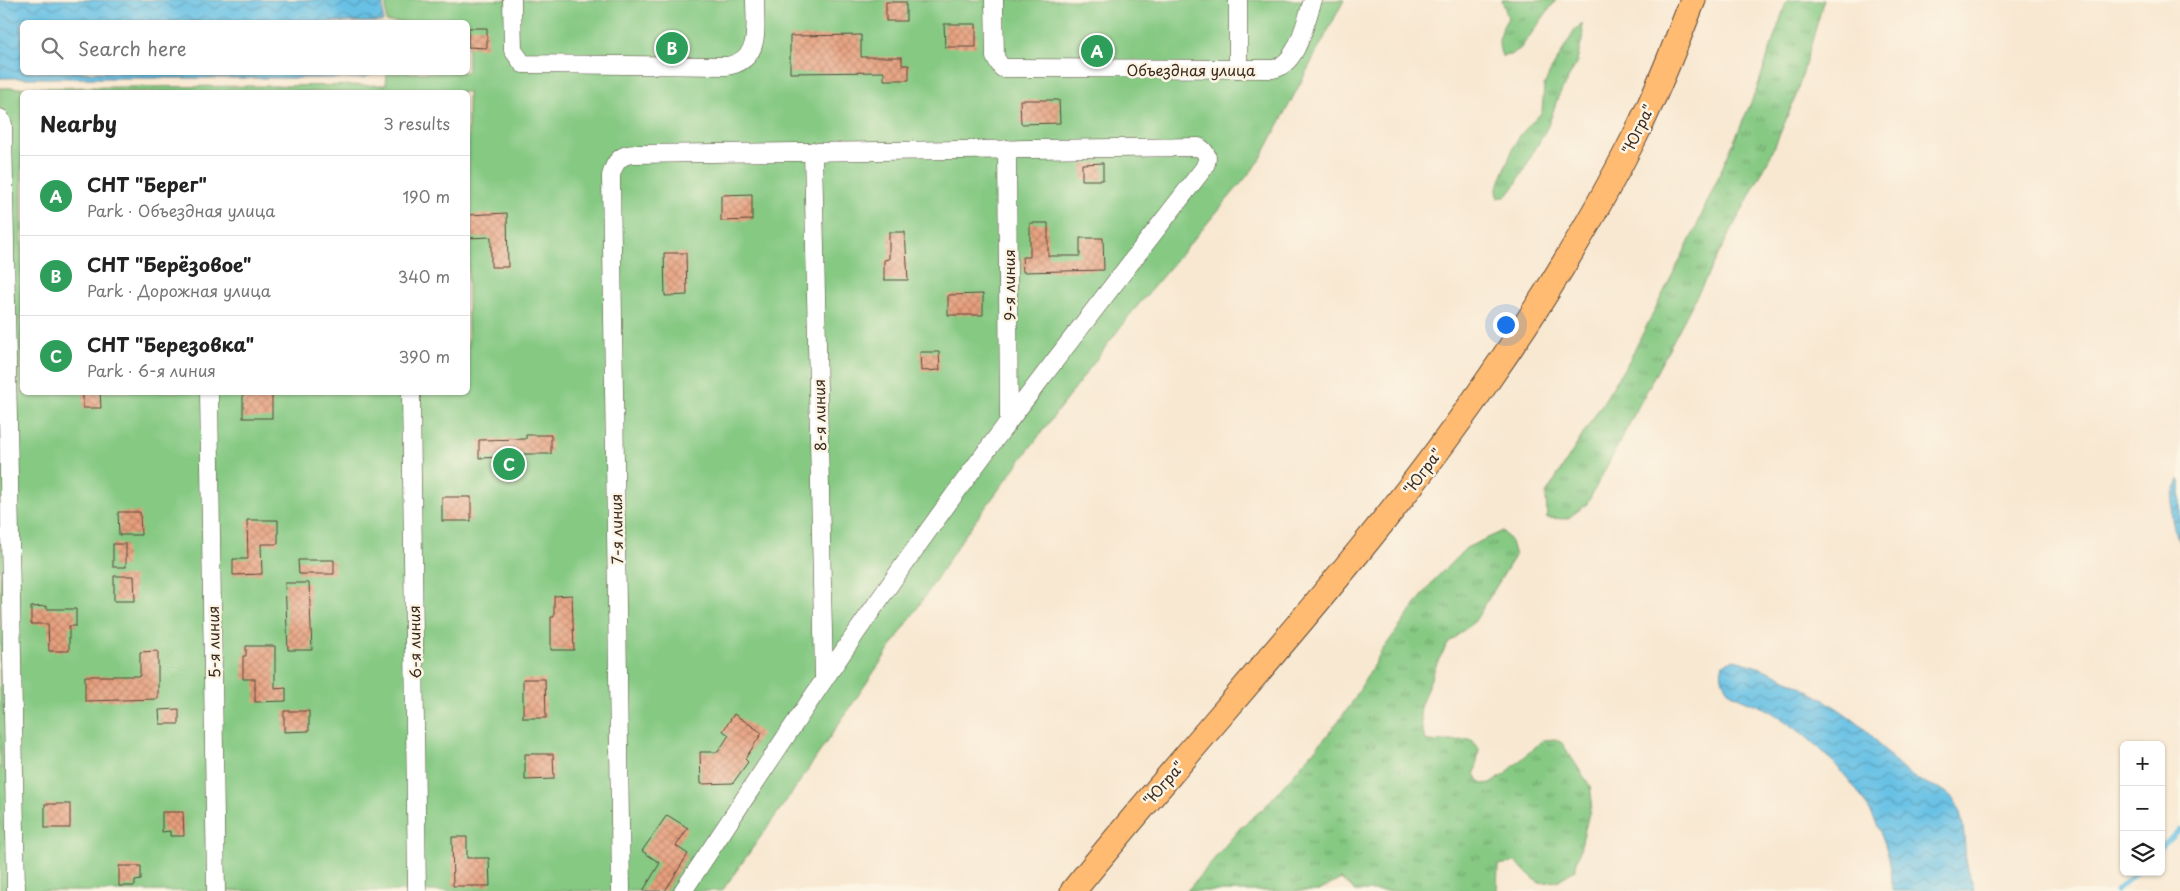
<!DOCTYPE html>
<html lang="en">
<head>
<meta charset="utf-8">
<style>
  body { margin:0; font-family:"Playpen Sans",sans-serif; background:#f2f2f2; color:#222 }
  .controls { position:absolute; right:15px; bottom:15px; display:grid; overflow:hidden; border-radius:8px; box-shadow:0 1px 4px #0004 }
  .controls button { width:45px; height:45px; display:grid; place-items:center; padding:0; border:0; border-bottom:1px solid #e0e0e0; background:#fff; color:#222; font:25px sans-serif }
  .you { position:absolute; left:1505px; top:324px; width:18px; height:18px; margin:-12px; border:4px solid #fff; border-radius:50%; background:#1a73e8; box-shadow:0 0 0 8px #1a73e833 }
  .badge { display:grid; place-items:center; width:32px; height:32px; border-radius:50%; background:#b5179e; color:#fff; font-size:16px; font-weight:700 }
  .pin { position:absolute; translate:-50% -50%; border:2px solid #fff; box-shadow:0 1px 5px #0006 }
  .list { margin:0; padding:0; list-style:none }
  h2 { display:flex; justify-content:space-between; align-items:center; height:65px; margin:0; padding:0 20px; font-size:21px }
  h2 small { font-size:16px; font-weight:400; color:#767676 }
  .list li { display:grid; grid-template-columns:32px 1fr auto; gap:15px; align-items:center; box-sizing:border-box; height:80px; padding:0 20px; border-top:1px solid #e0e0e0 }
  .list b { display:block; font-size:19px; white-space:nowrap }
  .list p { margin:0; font-size:16px; white-space:nowrap; color:#767676 }
  .list em { font-size:16px; font-style:normal; color:#767676 }
  .icon { flex:none; width:28px; height:28px; fill:none; stroke:currentColor; stroke-width:2; stroke-linecap:round; stroke-linejoin:round }
  .map { position:relative; flex:none; width:2180px; height:891px; overflow:hidden }
  .search { position:absolute; background:#fff; box-shadow:0 1px 4px #0004; left:20px; top:20px; width:450px; height:55px; display:flex; align-items:center; gap:12px; box-sizing:border-box; padding:0 18px; border-radius:8px; color:#767676; font-size:19px }
  .panel { position:absolute; background:#fff; box-shadow:0 1px 4px #0004; left:20px; top:90px; width:450px; height:305px; border-radius:8px }
  .map>svg:first-child { display:block }
  .grass { fill:url(#grass-tufts); stroke:#607a50 }
  .garden { fill:#85c983; stroke:#607a50; fill-rule:evenodd }
  .water { fill:url(#water-waves); stroke:#527682 }
  .lines { fill:none; stroke-linecap:round; stroke-linejoin:round }
  .stream { stroke:#68c1e5; stroke-width:5 }
  .building { fill:url(#building-cross-hatch) }
  .minor-casing { stroke:#574639; stroke-width:19 }
  .highway-casing { stroke:#574639; stroke-width:27 }
  .minor { stroke:#fff; stroke-width:18 }
  .highway { stroke:#ffbb71; stroke-width:25 }
  .labels { text-anchor:middle; dominant-baseline:central; stroke-width:5; stroke-linejoin:round; paint-order:stroke }
  .street-label { font-size:15px; fill:#3b2a1e; stroke:#fcf5e5 }
</style>
</head>
<body>
<div class="map">
<svg width="2180" height="891" viewBox="0 0 2180 891">
  <defs>
    <pattern id="grass-tufts" width="24" height="20" patternUnits="userSpaceOnUse" patternTransform="scale(1.25)"><rect width="24" height="20" fill="#85c983"/><path d="M3 7l-1-3M5 7V3M7 7l1-3M15 17l-1-3M17 17v-4M19 17l1-3" fill="none" stroke="#6ea36b"/></pattern>
    <pattern id="water-waves" width="16" height="10" patternUnits="userSpaceOnUse" patternTransform="scale(1.25)"><rect width="16" height="10" fill="#68c1e5"/><path d="M0 5q4-4 8 0t8 0" fill="none" stroke="#579db9"/></pattern>
    <pattern id="building-cross-hatch" width="8" height="8" patternUnits="userSpaceOnUse" patternTransform="scale(1.25)"><rect width="8" height="8" fill="#e79f7d"/><path d="M0 0l8 8M0 8l8-8" fill="none" stroke="#bc8266"/></pattern>
  </defs>
  <rect width="100%" height="100%" fill="#fcf5e5"/>
  <filter id="ink" filterUnits="userSpaceOnUse"><feTurbulence type="fractalNoise" baseFrequency=".02" numOctaves="2"/><feDisplacementMap in="SourceGraphic" scale="10" xChannelSelector="R" yChannelSelector="G"/><feConvolveMatrix kernelMatrix="1 2 1 2 8 2 1 2 1" color-interpolation-filters="sRGB"/></filter>
  <filter id="wash" filterUnits="userSpaceOnUse"><feTurbulence type="fractalNoise" baseFrequency=".0096" numOctaves="4" result="noise"/><feDisplacementMap in="SourceGraphic" scale="20" xChannelSelector="R" yChannelSelector="G"/><feGaussianBlur stdDeviation="1.12" result="paint"/><feColorMatrix in="noise" values="0 0 0 0 0 0 0 0 0 0 0 0 0 0 0 0 0 1.4 0 .05"/><feComposite in="paint" operator="in"/></filter>
  <g filter="url(#wash)">
    <rect width="100%" height="100%" fill="#f8e8d2"/>
    <!-- grass -->
    <g class="grass">
      <path d="M1502 0H1556L1520 49 1510 55 1502 56C1496 42 1500 30 1508 18Z"/>
      <polygon points="1787,0 1824,0 1796,96 1771,155 1587,504 1567,519 1547,518 1546,494 1630,359 1695,230 1756,91"/>
      <polygon points="1582,23 1583,36 1576,64 1558,97 1548,126 1516,184 1507,196 1498,198 1497,189 1514,146 1521,134 1542,112 1544,86 1549,74 1575,30"/>
      <path d="M1503 531 1511 542 1515 556 1475 621 1448 643 1437 663 1420 707 1422 729 1425 740C1441 744 1455 739 1472 740L1479 749 1475 774 1481 784 1492 783 1505 774 1543 740 1555 739 1562 743 1590 786 1592 801 1575 870 1557 881 1539 883 1515 862 1498 865 1497 891H1355L1341 879 1319 891H1187L1241 827 1264 808 1325 738 1350 706 1381 652 1434 580 1466 548Z"/>
    </g>
    <!-- garden -->
    <path class="garden" d="M386 0H1344L1259 162 1128 317 964 536 918 607 796 787 722 891H0V88L386 85 387 73 468 72V22H386ZM22 92H468V392H22Z"/>
    <!-- water -->
    <g class="water">
      <polygon points="0,0 383,0 383,22 22,22 22,72 376,73 363,78 0,78"/>
      <path d="M2180 479V541C2169 524 2168 495 2180 479Z"/>
      <path d="M1733 660C1773 667 1841 706 1870 734 1883 747 1895 765 1910 775 1926 787 1947 785 1957 805 1965 822 1964 843 1966 861 1968 871 1972 881 1974 891H1892C1895 818 1828 745 1768 710 1757 704 1743 701 1733 694 1723 687 1719 675 1723 664Z"/>
    </g>
    <g class="lines">
      <!-- stream -->
      <g class="stream">
        <polyline points="2161,848 2180,829"/>
        <polyline points="2116,891 2137,872"/>
      </g>
    </g>
    <g id="blocks">
      <!-- building -->
      <g class="building">
        <rect x="886" y="2" width="20" height="19"/>
        <polygon points="944,24 976,24 976,47 945,47"/>
        <polygon points="468,28 487,28 487,48 468,47"/>
        <polygon points="861,35 861,57 902,57 902,65 909,65 909,80 884,80 884,72 790,73 790,36"/>
        <polygon points="1020,100 1059,100 1060,123 1021,124"/>
        <polygon points="1103,163 1103,180 1082,180 1082,164"/>
        <polygon points="752,194 752,220 721,221 721,195"/>
        <polygon points="507,213 508,267 491,267 491,237 468,238 468,215"/>
        <polygon points="1030,223 1048,223 1048,256 1080,256 1080,238 1103,238 1104,270 1023,272 1022,257 1030,257"/>
        <polygon points="889,232 905,232 908,280 884,280 884,260 889,259"/>
        <polygon points="664,253 686,253 687,295 665,296"/>
        <polygon points="983,294 983,315 948,315 948,295"/>
        <polygon points="920,352 939,352 940,370 921,371"/>
        <polygon points="83,392 100,392 101,408 83,408"/>
        <rect x="243" y="392" width="29" height="26"/>
        <polygon points="526,435 551,435 551,454 506,454 506,457 479,458 479,440 526,439"/>
        <rect x="442" y="497" width="29" height="24"/>
        <polygon points="118,512 140,512 141,535 119,535"/>
        <polygon points="247,520 278,520 278,544 261,544 262,574 233,575 233,559 248,559"/>
        <rect x="113" y="544" width="13" height="23"/>
        <polygon points="298,560 334,560 334,574 299,574"/>
        <polygon points="114,576 134,576 135,601 114,601"/>
        <polygon points="285,583 309,583 312,650 288,650"/>
        <polygon points="572,595 574,650 551,650 551,617 554,617 554,596"/>
        <polygon points="47,606 47,609 76,609 76,626 69,626 69,651 49,651 48,624 31,624 31,607"/>
        <polygon points="246,646 275,646 275,689 286,688 286,701 255,702 255,679 243,679 243,656 246,656"/>
        <polygon points="158,651 158,699 85,701 85,676 140,676 140,652"/>
        <polygon points="523,679 545,679 546,718 523,718"/>
        <polygon points="179,709 179,724 160,724 159,710"/>
        <polygon points="284,711 309,711 309,731 284,732"/>
        <polygon points="734,714 762,733 745,759 748,762 733,783 701,784 700,752 718,752 729,735 723,731"/>
        <polygon points="525,754 553,754 554,779 525,780"/>
        <rect x="45" y="804" width="25" height="24"/>
        <polygon points="162,812 183,812 184,836 170,836 170,831 162,832"/>
        <polygon points="667,815 688,828 676,846 688,854 665,891 643,891 660,863 642,851"/>
        <polygon points="452,837 467,837 467,858 489,858 490,886 453,886"/>
        <polygon points="119,866 141,866 141,880 135,881 135,886 119,886"/>
      </g>
    </g>
  </g>
  <g filter="url(#ink)">
    <use href="#blocks" fill-opacity="0" stroke="#574639" stroke-width="1"/>
    <g class="lines">
      <!-- minor casing -->
      <g class="minor-casing">
        <g id="minor">
          <path d="M512 0 513 50 523 64 727 66C762 60 755 28 755 0"/>
          <path d="M994 0 995 57 1002 68 1273 69C1298 64 1305 22 1313 0"/>
          <polyline points="1238,0 1238,69"/>
          <polyline points="0,118 3,124 16,891"/>
          <polyline points="1007,149 1009,421"/>
          <polyline points="813,151 824,679"/>
          <polyline points="209,392 216,891"/>
          <polyline points="411,392 417,891"/>
          <path d="M621 891 611 176C614 162 621 154 635 154L1199 147C1208 153 1209 158 1204 168 1113 286 1020 403 933 524 846 644 765 768 683 891"/>
        </g>
      </g>
      <!-- highway casing -->
      <g class="highway-casing">
        <path id="highway" d="M1073 891C1212 719 1366 559 1491 376 1544 300 1593 219 1635 136 1657 92 1675 46 1693 0"/>
      </g>
      <!-- minor -->
      <use href="#minor" class="minor"/>
      <!-- highway -->
      <use href="#highway" class="highway"/>
    </g>
  </g>
  <g class="labels">
    <!-- street labels -->
    <g class="street-label">
      <text x="1191" y="69">Объездная улица</text>
      <text transform="translate(1637 129) rotate(-64)">"Югра"</text>
      <text transform="translate(1008 285) rotate(-90)">9-я линия</text>
      <text transform="translate(819 415) rotate(-91)">8-я линия</text>
      <text transform="translate(1422 471) rotate(-53)">"Югра"</text>
      <text transform="translate(616 529) rotate(-91)">7-я линия</text>
      <text transform="translate(213 642) rotate(-91)">5-я линия</text>
      <text transform="translate(414 642) rotate(-91)">6-я линия</text>
      <text transform="translate(1163 783) rotate(-49)">"Югра"</text>
    </g>
  </g>
</svg>
<div class="controls">
<button>+</button>
<button>−</button>
<button><svg class="icon" aria-label="layers" viewBox="0 0 24 24"><path d="M12 4l9 5-9 5-9-5zM3 14l9 5 9-5"/></svg></button>
</div>
<div class="you"></div>
<div class="pin badge" style="left:1097px;top:51px;background:#2e9e5b">A</div>
<div class="pin badge" style="left:672px;top:48px;background:#2e9e5b">B</div>
<div class="pin badge" style="left:509px;top:464px;background:#2e9e5b">C</div>
<div class="search"><svg class="icon" aria-label="search" viewBox="0 0 24 24"><circle cx="10" cy="10" r="6"/><path d="M15 15l6 6"/></svg>Search here</div>
<section class="panel">
<h2>Nearby<small>3 results</small></h2>
<ul class="list">
<li><span class="badge" style="background:#2e9e5b">A</span><div><b>СНТ &quot;Берег&quot;</b><p>Park · Объездная улица</p></div><em>190 m</em></li>
<li><span class="badge" style="background:#2e9e5b">B</span><div><b>СНТ &quot;Берёзовое&quot;</b><p>Park · Дорожная улица</p></div><em>340 m</em></li>
<li><span class="badge" style="background:#2e9e5b">C</span><div><b>СНТ &quot;Березовка&quot;</b><p>Park · 6-я линия</p></div><em>390 m</em></li>
</ul>
</section>
</div>
</body>
</html>
